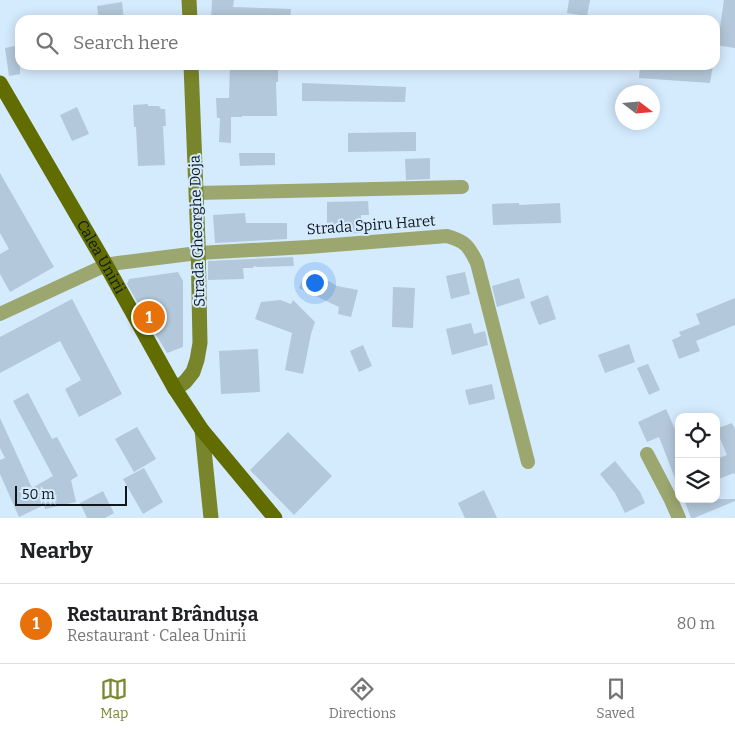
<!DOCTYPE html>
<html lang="en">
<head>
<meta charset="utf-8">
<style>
  body { margin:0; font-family:Bitter,serif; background:#f2f2f2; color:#202124 }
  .controls { position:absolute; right:15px; bottom:15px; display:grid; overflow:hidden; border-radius:10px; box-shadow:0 2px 12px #0003 }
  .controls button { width:45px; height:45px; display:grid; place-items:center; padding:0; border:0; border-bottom:1px solid #e0e0e0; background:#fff; color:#202124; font:25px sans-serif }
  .compass { position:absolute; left:615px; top:85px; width:45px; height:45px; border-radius:50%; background:#fff; box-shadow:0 2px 12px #0003; rotate:106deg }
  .scale { position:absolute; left:15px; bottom:12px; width:112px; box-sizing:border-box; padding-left:5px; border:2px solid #10181e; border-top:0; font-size:14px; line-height:18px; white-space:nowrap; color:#10181e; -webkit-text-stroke:4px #d4eafd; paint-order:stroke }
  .you { position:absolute; left:314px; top:282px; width:18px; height:18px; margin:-12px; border:4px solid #fff; border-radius:50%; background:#1a73e8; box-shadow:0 0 0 8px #1a73e833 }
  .badge { display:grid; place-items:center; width:32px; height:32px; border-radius:50%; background:#7b8735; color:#fff; font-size:16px; font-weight:700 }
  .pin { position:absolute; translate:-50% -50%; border:2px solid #fff; box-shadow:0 1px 5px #0006 }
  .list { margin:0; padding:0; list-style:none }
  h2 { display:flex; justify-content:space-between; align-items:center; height:65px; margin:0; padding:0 20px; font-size:21px }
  h2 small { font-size:16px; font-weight:400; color:#757577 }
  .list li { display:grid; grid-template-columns:32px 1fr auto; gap:15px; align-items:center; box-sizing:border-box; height:80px; padding:0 20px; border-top:1px solid #e0e0e0 }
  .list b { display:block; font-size:19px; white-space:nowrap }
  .list p { margin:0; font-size:16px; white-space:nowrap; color:#757577 }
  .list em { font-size:16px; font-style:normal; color:#757577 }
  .icon { flex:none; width:28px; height:28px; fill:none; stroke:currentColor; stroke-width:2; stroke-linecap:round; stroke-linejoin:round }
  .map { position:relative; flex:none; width:735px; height:518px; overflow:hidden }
  .search { position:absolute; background:#fff; box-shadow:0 2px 12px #0003; left:15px; right:15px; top:15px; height:55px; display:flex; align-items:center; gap:12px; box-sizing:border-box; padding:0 18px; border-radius:15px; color:#757577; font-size:19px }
  .sheet { height:145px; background:#fff }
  nav { display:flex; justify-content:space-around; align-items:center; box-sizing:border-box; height:70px; border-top:1px solid #e0e0e0; background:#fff; font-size:14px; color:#757577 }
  nav a { display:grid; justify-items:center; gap:2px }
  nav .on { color:#7b8735 }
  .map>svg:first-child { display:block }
  .building { fill:#b3c8da }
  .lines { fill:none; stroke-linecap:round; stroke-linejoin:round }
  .street { stroke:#9ca66f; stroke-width:14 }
  .secondary { stroke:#79852a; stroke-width:15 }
  .primary { stroke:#616c01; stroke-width:15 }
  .labels { text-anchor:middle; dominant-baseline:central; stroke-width:4; stroke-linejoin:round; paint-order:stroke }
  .street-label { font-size:15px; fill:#10181e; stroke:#d4eafd }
</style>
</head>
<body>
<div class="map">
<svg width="735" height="518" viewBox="0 0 735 518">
  <rect width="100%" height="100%" fill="#d4eafd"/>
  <!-- building -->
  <g class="building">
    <polygon points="212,0 234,0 233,7 291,9 290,20 211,20"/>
    <polygon points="569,0 590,0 587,16 567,13"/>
    <polygon points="724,0 735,0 735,48 715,45 715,26 720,27"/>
    <polygon points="122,2 124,20 99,20 97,6"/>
    <polygon points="20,45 20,74 9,76 5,48"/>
    <polygon points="230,65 278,65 278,82 276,82 277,116 242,116 242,117 231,117 231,143 219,142 220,118 217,118 216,98 229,98"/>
    <polygon points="640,65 713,65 710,83 639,78"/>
    <polygon points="302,83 406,87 405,102 302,101"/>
    <polygon points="148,104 148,106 159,106 161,109 165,109 166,126 163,126 165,165 138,166 136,127 134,127 133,105"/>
    <polygon points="77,107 89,134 72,141 60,115"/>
    <polygon points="416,132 416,151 348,152 348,133"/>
    <polygon points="239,153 275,153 275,165 240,166"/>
    <polygon points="430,158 430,179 406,180 405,159"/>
    <polygon points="0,173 54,267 10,292 0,274 0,254 9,249 0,233"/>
    <polygon points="368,201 369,215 361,215 361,233 333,234 333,222 327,223 327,202"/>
    <polygon points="519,203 519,205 560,203 561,223 493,225 492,204"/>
    <polygon points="245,213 246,223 287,223 287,239 215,243 213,215"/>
    <polygon points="293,257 294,266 258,267 254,266 253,268 243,268 244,279 208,280 208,261"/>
    <polygon points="178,272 183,281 183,347 167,353 155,333 127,284 129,279"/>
    <polygon points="465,272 470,294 451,299 446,276"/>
    <polygon points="304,276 322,284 325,279 337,286 358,290 351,317 338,314 339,307 299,288"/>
    <polygon points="519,278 525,298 497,307 492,286"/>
    <polygon points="393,287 415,288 413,328 392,327"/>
    <polygon points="548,295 556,319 539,325 530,302"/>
    <polygon points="735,298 735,325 696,341 700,351 679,359 672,340 681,336 679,332 700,324 696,314"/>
    <polygon points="72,299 122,394 79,417 65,389 81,380 60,341 0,373 0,337"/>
    <polygon points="280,300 291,304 293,300 315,322 311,334 303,374 285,370 292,333 255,319 261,302"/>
    <polygon points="471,323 474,334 485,331 488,345 452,355 446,329"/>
    <polygon points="629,344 635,362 605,373 598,355"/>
    <polygon points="363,345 372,366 359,372 350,351"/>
    <polygon points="258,349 260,392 221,394 219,351"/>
    <polygon points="648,364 660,390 649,395 637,368"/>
    <polygon points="492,384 495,399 469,405 465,390"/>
    <polygon points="28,393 52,439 57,437 78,476 71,480 76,502 45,509 44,505 19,517 0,474 0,460 5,458 0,448 0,418 32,488 53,476 13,401"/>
    <polygon points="666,409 679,438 678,486 659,437 647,442 638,422"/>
    <polygon points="732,423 735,429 735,475 734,473 716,480 716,459 727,455 716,429"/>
    <polygon points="137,427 156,459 134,472 115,439"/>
    <polygon points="288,432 332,476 294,515 250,470"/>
    <polygon points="615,461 640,492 645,503 625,513 615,493 600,474"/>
    <polygon points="144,468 163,502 143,514 123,479"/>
    <polygon points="484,490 497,518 465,518 458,503"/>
    <polygon points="103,491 114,513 105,518 87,518 80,503"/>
    <polygon points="684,499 735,499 735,501 694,518 691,518"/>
  </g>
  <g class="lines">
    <!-- street -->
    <g class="street">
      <polyline points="196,193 462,187"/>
      <path d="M0 314 106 265 118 263 198 253 308 247 447 236C465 241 469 246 477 263L528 462"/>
      <polyline points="647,454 670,498 679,518"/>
    </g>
    <!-- secondary -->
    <g class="secondary">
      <polyline points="189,0 190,20"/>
      <polyline points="175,389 185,382 193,372 197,360 200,343 198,242 191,65"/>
      <polyline points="202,430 211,518"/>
    </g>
    <!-- primary -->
    <path class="primary" id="s1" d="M0 83 106 265 175 389 202 430 275 518"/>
  </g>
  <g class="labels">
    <!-- street labels -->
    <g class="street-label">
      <text transform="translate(371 225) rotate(-4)">Strada Spiru Haret</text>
      <text transform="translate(197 231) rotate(-92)">Strada Gheorghe Doja</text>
      <text stroke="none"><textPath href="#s1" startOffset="201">Calea Unirii</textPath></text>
    </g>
  </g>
</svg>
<div class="controls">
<button><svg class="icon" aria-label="locate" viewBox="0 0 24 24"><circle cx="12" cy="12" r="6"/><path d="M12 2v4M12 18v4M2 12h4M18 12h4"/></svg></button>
<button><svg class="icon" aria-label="layers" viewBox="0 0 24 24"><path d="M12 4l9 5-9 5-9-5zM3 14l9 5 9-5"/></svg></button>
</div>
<svg class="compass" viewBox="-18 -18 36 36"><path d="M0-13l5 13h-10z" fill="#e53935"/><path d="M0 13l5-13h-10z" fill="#757577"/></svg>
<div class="scale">50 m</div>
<div class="you"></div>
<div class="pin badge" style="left:149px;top:317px;background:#e8710a">1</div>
<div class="search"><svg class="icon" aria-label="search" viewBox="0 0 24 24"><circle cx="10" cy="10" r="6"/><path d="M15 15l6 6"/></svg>Search here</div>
</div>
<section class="sheet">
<h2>Nearby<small></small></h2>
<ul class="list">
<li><span class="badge" style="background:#e8710a">1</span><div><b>Restaurant Brândușa</b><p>Restaurant · Calea Unirii</p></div><em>80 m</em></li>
</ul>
</section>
<nav>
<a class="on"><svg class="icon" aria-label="map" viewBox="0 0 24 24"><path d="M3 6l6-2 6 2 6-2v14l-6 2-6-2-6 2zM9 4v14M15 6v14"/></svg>Map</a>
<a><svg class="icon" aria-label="directions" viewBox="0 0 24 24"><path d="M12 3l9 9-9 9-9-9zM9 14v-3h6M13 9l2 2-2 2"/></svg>Directions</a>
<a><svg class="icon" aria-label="saved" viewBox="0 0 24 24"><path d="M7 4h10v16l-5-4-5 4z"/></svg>Saved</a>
</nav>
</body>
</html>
